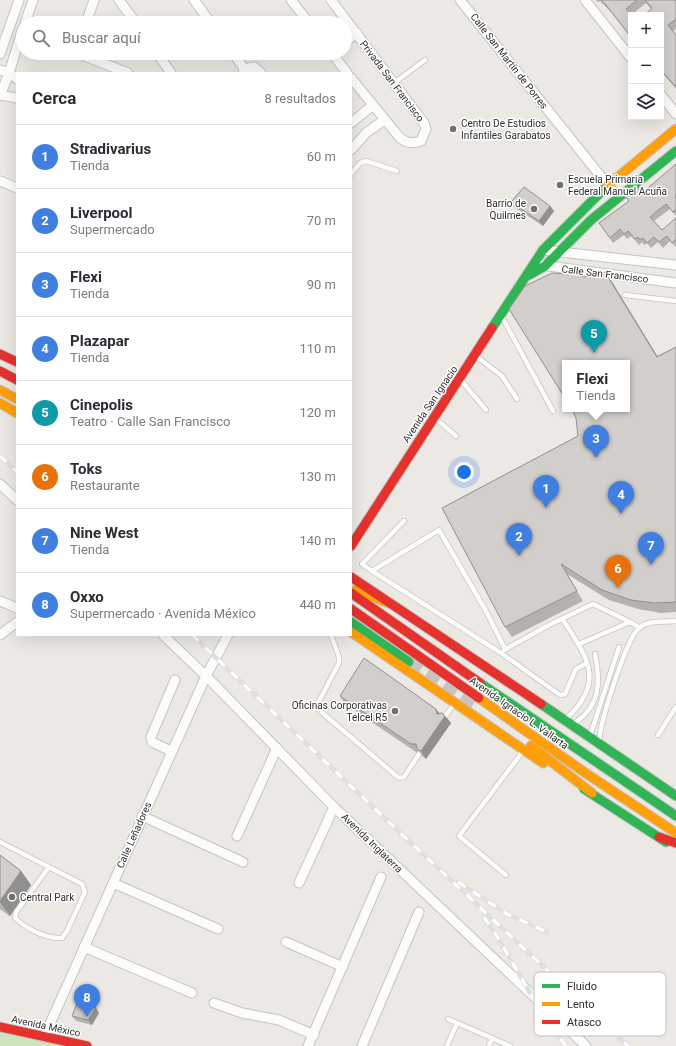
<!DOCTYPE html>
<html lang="es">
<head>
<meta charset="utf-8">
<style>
  body { margin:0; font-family:Roboto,sans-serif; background:#f2f2f3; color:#2b2b33 }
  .controls { position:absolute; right:12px; top:12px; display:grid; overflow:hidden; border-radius:0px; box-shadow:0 4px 16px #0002 }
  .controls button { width:36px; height:36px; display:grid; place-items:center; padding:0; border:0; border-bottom:1px solid #e1e1e2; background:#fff; color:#2b2b33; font:20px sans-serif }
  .you { position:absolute; left:464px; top:472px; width:14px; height:14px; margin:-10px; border:3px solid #fff; border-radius:50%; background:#1a73e8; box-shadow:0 0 0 6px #1a73e833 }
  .badge { display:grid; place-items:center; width:26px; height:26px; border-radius:50%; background:#b45309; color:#fff; font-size:13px; font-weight:700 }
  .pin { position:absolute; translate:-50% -33px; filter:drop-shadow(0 1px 2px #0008) }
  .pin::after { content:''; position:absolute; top:21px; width:14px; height:12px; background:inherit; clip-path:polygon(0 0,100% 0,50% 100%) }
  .popup { position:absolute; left:562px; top:360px; width:68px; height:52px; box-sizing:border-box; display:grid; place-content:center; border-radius:0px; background:#fff; filter:drop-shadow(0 1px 3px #0005); font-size:13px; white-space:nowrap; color:#7c7c81 }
  .popup b { font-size:15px; color:#2b2b33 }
  .popup::after { content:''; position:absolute; left:50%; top:100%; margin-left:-8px; border:8px solid transparent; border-top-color:#fff }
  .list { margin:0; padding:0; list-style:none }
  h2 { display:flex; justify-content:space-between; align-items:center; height:52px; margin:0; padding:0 16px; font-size:17px }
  h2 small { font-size:13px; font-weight:400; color:#7c7c81 }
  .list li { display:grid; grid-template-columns:26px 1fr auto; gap:12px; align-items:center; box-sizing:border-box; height:64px; padding:0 16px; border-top:1px solid #e1e1e2 }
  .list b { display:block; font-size:15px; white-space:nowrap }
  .list p { margin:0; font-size:13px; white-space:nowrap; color:#7c7c81 }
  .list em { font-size:13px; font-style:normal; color:#7c7c81 }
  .icon { flex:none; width:22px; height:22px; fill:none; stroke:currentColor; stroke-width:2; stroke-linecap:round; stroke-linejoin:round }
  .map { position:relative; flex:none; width:676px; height:1046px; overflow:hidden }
  .search { position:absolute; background:#fff; box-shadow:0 4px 16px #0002; left:16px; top:16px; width:336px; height:44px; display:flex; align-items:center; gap:10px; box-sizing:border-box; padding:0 14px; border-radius:22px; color:#7c7c81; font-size:15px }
  .panel { position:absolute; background:#fff; box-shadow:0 4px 16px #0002; left:16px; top:72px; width:336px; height:564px; border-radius:0px }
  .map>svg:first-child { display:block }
  .grass { fill:#cee6be }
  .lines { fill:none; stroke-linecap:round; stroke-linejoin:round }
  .primary-tunnel { stroke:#c6c3c0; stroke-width:14; stroke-dasharray:14 7; stroke-linecap:butt }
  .lane-casing { stroke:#c5c4c5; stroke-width:6 }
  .street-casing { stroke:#c5c4c5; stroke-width:11 }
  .fast-casing { stroke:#c5c4c5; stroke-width:11 }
  .slow-casing { stroke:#c5c4c5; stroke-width:11 }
  .jam-casing { stroke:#c5c4c5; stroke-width:11 }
  .lane { stroke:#fcfcfb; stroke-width:4.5 }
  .street { stroke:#fcfcfb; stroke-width:9 }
  .fast { stroke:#30b455; stroke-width:9 }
  .slow { stroke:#ff9f0a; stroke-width:9 }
  .jam { stroke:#e5322d; stroke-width:9 }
  .rail-casing { stroke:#dfdfe1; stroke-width:4.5 }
  .rail { stroke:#fff; stroke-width:3; stroke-dasharray:9; stroke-linecap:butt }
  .wall { fill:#b4b1af }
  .shaded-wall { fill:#92908e }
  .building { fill:#d1cecb; stroke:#92908e }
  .poi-dot { fill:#706f6e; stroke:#fff; stroke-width:1.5 }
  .labels { text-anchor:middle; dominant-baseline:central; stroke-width:3; stroke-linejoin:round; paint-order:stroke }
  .street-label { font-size:10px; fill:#2e2e2e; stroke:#fff }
  .poi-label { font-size:10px; fill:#2e2e2e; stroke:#fff; text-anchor:start }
  .key { fill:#fff; stroke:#c0c0c0; stroke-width:1 }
  .key-label { font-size:11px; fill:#2e2e2e }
</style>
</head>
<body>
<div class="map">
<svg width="676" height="1046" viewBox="0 0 676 1046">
  <rect width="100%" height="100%" fill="#ece8e4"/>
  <!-- grass -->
  <polygon class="grass" points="0,1029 79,1046 0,1046"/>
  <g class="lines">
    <!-- primary-tunnel -->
    <polyline class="primary-tunnel" points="409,662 476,706"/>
    <!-- lane casing -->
    <g class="lane-casing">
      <g id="lane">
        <polyline points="394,83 425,60"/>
        <polyline points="351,174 360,163 366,161 397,171"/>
        <polyline points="625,295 676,301"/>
        <polyline points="502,317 553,411"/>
        <polyline points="476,356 502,376 517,399"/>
        <polyline points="460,379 486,410"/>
        <polyline points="435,418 456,436"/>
        <polyline points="372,571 362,564 404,521"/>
        <path d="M563 620C588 659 606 681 566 719"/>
        <polyline points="331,635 339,657 339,663 318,703 319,710 399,778 404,777 419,754"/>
        <polyline points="579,644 630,622 640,628"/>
        <polyline points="505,649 486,611 439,530 372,571 501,653 560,695 565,694 576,669 587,663"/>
        <polyline points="504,650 549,625 593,604 630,622"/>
        <polyline points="444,718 454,704"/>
        <path d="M573 724C600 707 601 683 595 654"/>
        <polyline points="658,735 676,707"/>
        <polyline points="590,736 619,647"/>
        <path d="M599 742C600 723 626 638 640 627 650 620 664 622 676 621"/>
        <path d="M0 842 82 884 85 892 67 931 62 938C47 939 26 929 15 918L16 912 49 867"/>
        <polyline points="506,875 459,836 523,751"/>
        <polyline points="448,1019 510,1046"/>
        <polyline points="447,1046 457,1023"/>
        <polyline points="489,1046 492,1038"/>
      </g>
    </g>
    <!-- street casing -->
    <g class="street-casing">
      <g id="street">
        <polyline points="119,0 136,23"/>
        <polyline points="194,0 211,23"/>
        <polyline points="291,0 309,23"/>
        <path d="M331 0 424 123 426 129 421 141C412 144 407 143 400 138L351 78"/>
        <polyline points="460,0 618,198"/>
        <polyline points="585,0 631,58"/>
        <polyline points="25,23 33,0"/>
        <polyline points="86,23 94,0"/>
        <polyline points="345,42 357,33"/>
        <polyline points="77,53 128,73"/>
        <polyline points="157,53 171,73"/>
        <polyline points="233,53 245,70"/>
        <polyline points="332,53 347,73"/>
        <polyline points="0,54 19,0"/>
        <polyline points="0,70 9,73 17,79"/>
        <polyline points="243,73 249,68 254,67 261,73"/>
        <polyline points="0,95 17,98"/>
        <polyline points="661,95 676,114"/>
        <polyline points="0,96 9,73 23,28"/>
        <polyline points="351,123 372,106"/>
        <polyline points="351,150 366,133 384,120"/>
        <polyline points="0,181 17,188"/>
        <polyline points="543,250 676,265"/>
        <polyline points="541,265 676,283"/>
        <polyline points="0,484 17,500"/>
        <polyline points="0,601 17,608"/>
        <polyline points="0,635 17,622"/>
        <polyline points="163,635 206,676 334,807 586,1046"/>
        <polyline points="171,751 152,742 151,737 175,680"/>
        <polyline points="142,816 243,862"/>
        <polyline points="237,836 277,748"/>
        <polyline points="113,883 218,929"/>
        <polyline points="299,883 334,807"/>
        <polyline points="286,942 343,967"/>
        <polyline points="84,947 192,993"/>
        <polyline points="214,1003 242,1013 279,1020 314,1035"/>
        <polyline points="44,1037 206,676 228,635"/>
        <polyline points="308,1046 381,877"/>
        <polyline points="362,1046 419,912"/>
      </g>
    </g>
    <!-- fast casing -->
    <g class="fast-casing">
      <g id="fast">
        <polyline points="529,275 545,266 591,220 676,151"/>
        <polyline points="492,328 543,250 607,186"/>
        <polyline points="351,622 409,662"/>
        <polyline points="480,683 676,816"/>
        <polyline points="541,704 676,796"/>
        <polyline points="584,789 666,842"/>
      </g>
    </g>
    <!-- slow casing -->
    <g class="slow-casing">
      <g id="slow">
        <polyline points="607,186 676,129"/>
        <polyline points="0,390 17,399"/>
        <polyline points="0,403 17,413"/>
        <polyline points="356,590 391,604"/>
        <polyline points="351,632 543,763"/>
        <polyline points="479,698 584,772 676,833"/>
        <polyline points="531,746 592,793"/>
      </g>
    </g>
    <!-- jam casing -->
    <g class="jam-casing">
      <g id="jam">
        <polyline points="0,354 17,362"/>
        <polyline points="0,371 17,380"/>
        <polyline points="351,546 492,328"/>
        <polyline points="351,577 541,704"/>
        <polyline points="351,593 480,683"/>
        <polyline points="351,609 479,698"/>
        <polyline points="659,837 676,843"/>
        <polyline points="0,1027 87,1046"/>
      </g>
    </g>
    <!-- lane -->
    <use href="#lane" class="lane"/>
    <!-- street -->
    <use href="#street" class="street"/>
    <!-- fast -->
    <use href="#fast" class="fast"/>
    <!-- slow -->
    <use href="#slow" class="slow"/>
    <!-- jam -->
    <use href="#jam" class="jam"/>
    <!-- rail casing -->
    <g class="rail-casing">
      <g id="rail">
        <polyline points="0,456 17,472"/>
        <polyline points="192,635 393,826 628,1046"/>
        <polyline points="458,882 507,914 547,932"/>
        <polyline points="484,917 498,938 543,1015 566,1046"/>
      </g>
    </g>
    <!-- rail -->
    <use href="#rail" class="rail"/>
  </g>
  <!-- wall -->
  <g class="wall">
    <polygon points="596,0 676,0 676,29 673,31 676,35 676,89 661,71 661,15 651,9 646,3 631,15 631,37 611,12 600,1 598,2"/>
    <polygon points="676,164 676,216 670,209 654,221 662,230 676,218 676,247 670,241 663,248 658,242 651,248 647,243 644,245 642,242 639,245 631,236 627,239 624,235 613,243 599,223 629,202 624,195 642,193"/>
    <polygon points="511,202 550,206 554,211 543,226 514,207"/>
    <polygon points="605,272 612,282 657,356 676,347 676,612 661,613 638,609 609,600 567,574 583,601 512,637 505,627 578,436 583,277 593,276"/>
    <polygon points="340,696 436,709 439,713 445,716 451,723 426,759 422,756 419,751 416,752 345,704"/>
    <polygon points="0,855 21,871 31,885 10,916 0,909"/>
    <polygon points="99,1013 92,1025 76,1021 72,1016"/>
  </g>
  <!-- shaded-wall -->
  <g class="shaded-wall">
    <polygon points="550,206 554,211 543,226 539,221"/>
    <polygon points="605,272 612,282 664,367 657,357"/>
    <polygon points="436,709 441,716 445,716 451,723 426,759 421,751 437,714"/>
    <polygon points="21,871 31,885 10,916 0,902 0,901"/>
    <polygon points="96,1008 99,1013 92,1025 88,1020"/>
  </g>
  <!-- building -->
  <g class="building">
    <polygon points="601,0 637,0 626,9 631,15 631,37 606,5"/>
    <polygon points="645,0 676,0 676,19 668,25 676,35 676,85 675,86 661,70 661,15 644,15 652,8"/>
    <polygon points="676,164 676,195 675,196 676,198 676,209 673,212 666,204 650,217 662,230 676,218 676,239 672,243 667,236 659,242 654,237 647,243 643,238 640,240 638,237 635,239 628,231 624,234 620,229 610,238 599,223 629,201 624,195 636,185 642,193"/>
    <polygon points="524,187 550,206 539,221 511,202"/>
    <polygon points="577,270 583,277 593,276 605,272 657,357 676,347 676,602 654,603 631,600 602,590 561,564 577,591 505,627 442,508 578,436 576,418 572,409 627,409 627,363 565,363 565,398 509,309 525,286 552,273 565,274"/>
    <polygon points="364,658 436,709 437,714 442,713 445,716 421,751 417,749 416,744 411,744 340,696"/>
    <polygon points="0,855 21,871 0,901"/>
    <polygon points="78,1001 96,1008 88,1020 72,1016"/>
  </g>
  <!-- markers -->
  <g class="poi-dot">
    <circle cx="453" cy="129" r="4"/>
    <circle cx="560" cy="185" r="4"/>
    <circle cx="534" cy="209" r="4"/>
    <circle cx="395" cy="711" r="4"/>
    <circle cx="12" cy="897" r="4"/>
  </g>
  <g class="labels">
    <!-- street labels -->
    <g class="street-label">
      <text transform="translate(509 61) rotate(52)">Calle San Martín de Porres</text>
      <text transform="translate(392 81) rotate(53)">Privada San Francisco</text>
      <text transform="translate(605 274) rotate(7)">Calle San Francisco</text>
      <text transform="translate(430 404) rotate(-56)">Avenida San Ignacio</text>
      <text transform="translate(519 713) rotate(35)">Avenida Ignacio L. Vallarta</text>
      <text transform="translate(134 835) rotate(-66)">Calle Leñadores</text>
      <text transform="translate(372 843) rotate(44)">Avenida Inglaterra</text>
      <text transform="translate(46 1026) rotate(12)">Avenida México</text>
    </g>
    <!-- poi labels -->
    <g class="poi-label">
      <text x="461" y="123">Centro De Estudios<tspan x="461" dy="12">Infantiles Garabatos</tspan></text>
      <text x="568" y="179">Escuela Primaria<tspan x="568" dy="12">Federal Manuel Acuña</tspan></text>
      <text x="526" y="203" text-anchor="end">Barrio de<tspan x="526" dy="12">Quilmes</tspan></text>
      <text x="387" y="705" text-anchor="end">Oficinas Corporativas<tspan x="387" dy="12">Telcel R5</tspan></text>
      <text x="20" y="897">Central Park</text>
    </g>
  </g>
  <!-- legend -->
  <rect x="534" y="972" width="132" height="64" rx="6" class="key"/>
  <rect x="542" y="984" width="18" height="4" fill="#30b455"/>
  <rect x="542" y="1002" width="18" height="4" fill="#ff9f0a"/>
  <rect x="542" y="1020" width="18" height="4" fill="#e5322d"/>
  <g class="key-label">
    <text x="567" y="990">Fluido</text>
    <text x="567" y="1008">Lento</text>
    <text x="567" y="1026">Atasco</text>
  </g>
</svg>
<div class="controls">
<button>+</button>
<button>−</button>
<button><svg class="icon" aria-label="layers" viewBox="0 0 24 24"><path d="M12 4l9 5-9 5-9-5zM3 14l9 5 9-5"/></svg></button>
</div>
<div class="you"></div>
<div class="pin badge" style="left:546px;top:508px;background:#3f7fe0">1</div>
<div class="pin badge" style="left:519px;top:556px;background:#3f7fe0">2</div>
<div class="pin badge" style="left:596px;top:458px;background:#3f7fe0">3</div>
<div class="popup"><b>Flexi</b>Tienda</div>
<div class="pin badge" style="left:621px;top:514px;background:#3f7fe0">4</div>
<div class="pin badge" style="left:594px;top:353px;background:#0f9aa8">5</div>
<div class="pin badge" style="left:618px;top:588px;background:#e8710a">6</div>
<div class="pin badge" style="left:651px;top:565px;background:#3f7fe0">7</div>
<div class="pin badge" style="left:87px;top:1017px;background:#3f7fe0">8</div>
<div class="search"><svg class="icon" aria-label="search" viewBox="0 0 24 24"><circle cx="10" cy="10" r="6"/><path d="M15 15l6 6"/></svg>Buscar aquí</div>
<section class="panel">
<h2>Cerca<small>8 resultados</small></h2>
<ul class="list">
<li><span class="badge" style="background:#3f7fe0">1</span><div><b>Stradivarius</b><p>Tienda</p></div><em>60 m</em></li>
<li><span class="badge" style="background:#3f7fe0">2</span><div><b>Liverpool</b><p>Supermercado</p></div><em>70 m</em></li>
<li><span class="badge" style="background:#3f7fe0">3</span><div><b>Flexi</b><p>Tienda</p></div><em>90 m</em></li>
<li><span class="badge" style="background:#3f7fe0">4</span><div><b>Plazapar</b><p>Tienda</p></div><em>110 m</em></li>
<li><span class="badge" style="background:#0f9aa8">5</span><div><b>Cinepolis</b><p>Teatro · Calle San Francisco</p></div><em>120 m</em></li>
<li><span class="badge" style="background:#e8710a">6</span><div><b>Toks</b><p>Restaurante</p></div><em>130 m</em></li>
<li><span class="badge" style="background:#3f7fe0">7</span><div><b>Nine West</b><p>Tienda</p></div><em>140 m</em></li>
<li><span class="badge" style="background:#3f7fe0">8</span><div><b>Oxxo</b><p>Supermercado · Avenida México</p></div><em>440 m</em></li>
</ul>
</section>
</div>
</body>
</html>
